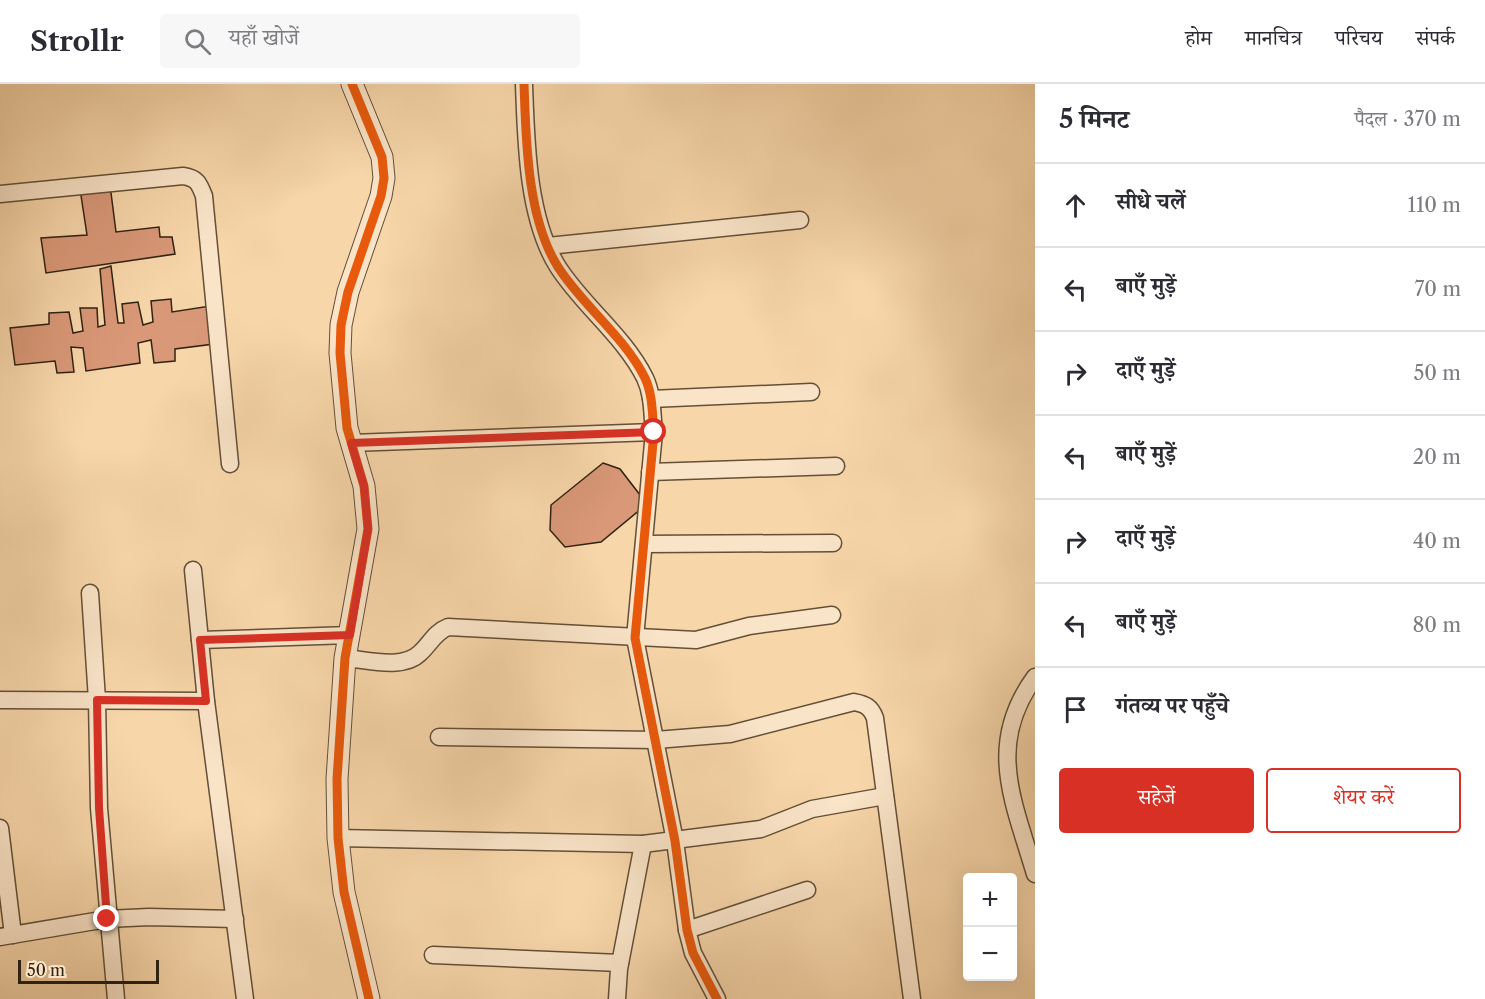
<!DOCTYPE html>
<html lang="hi">
<head>
<meta charset="utf-8">
<style>
  body { margin:0; font-family:"Libre Caslon Text","Noto Serif Devanagari",serif; background:#f7f7f7; color:#2b2b33 }
  .controls { position:absolute; right:18px; bottom:18px; display:grid; overflow:hidden; border-radius:6px; box-shadow:0 6px 24px #0002 }
  .controls button { width:54px; height:54px; display:grid; place-items:center; padding:0; border:0; border-bottom:2px solid #e1e1e2; background:#fff; color:#2b2b33; font:30px sans-serif }
  .scale { position:absolute; left:18px; bottom:15px; width:141px; box-sizing:border-box; padding-left:6px; border:3px solid #302311; border-top:0; font-size:16px; line-height:21px; white-space:nowrap; color:#302311; -webkit-text-stroke:4px #fae4c8; paint-order:stroke }
  .stop { position:absolute; width:18px; height:18px; margin:-14px; border:4px solid #d93025; border-radius:50%; background:#fff }
  .stop.end { background:#d93025; border-color:#fff; box-shadow:0 2px 6px #0008 }
  .list { margin:0; padding:0; list-style:none }
  h2 { display:flex; justify-content:space-between; align-items:center; height:78px; margin:0; padding:0 24px; font-size:26px }
  h2 small { font-size:20px; font-weight:400; color:#7c7c81 }
  .list li { display:grid; grid-template-columns:39px 1fr auto; gap:18px; align-items:center; box-sizing:border-box; height:84px; padding:0 24px; border-top:2px solid #e1e1e2 }
  .list b { display:block; font-size:22px; white-space:nowrap }
  .list em { font-size:20px; font-style:normal; color:#7c7c81 }
  .actions { display:flex; gap:12px; padding:18px 24px }
  .actions a { flex:1; padding:14px 0; border:2px solid #d93025; border-radius:6px; text-align:center; font-size:21px; color:#d93025 }
  .actions .main { background:#d93025; color:#fff }
  .icon { flex:none; width:33px; height:33px; fill:none; stroke:currentColor; stroke-width:2; stroke-linecap:round; stroke-linejoin:round }
  .map { position:relative; flex:none; width:1035px; height:915px; overflow:hidden }
  header { display:flex; align-items:center; gap:36px; box-sizing:border-box; height:84px; padding:0 30px; background:#fff; border-bottom:2px solid #e1e1e2 }
  header strong { font-size:28px }
  nav { display:flex; gap:33px; margin-inline-start:auto; font-size:21px }
  .search { width:420px; height:54px; background:#f7f7f7; display:flex; align-items:center; gap:15px; box-sizing:border-box; padding:0 21px; border-radius:6px; color:#7c7c81; font-size:22px }
  main { display:flex }
  aside { flex:1; background:#fff }
  .map>svg:first-child { display:block }
  .building { fill:#d99878; stroke:#302311; stroke-width:1.5 }
  .lines { fill:none; stroke-linecap:round; stroke-linejoin:round }
  .minor-casing { stroke:#625037; stroke-width:19 }
  .tertiary-casing { stroke:#625037; stroke-width:23 }
  .minor { stroke:#fae4c8; stroke-width:16 }
  .tertiary { stroke:#fae4c8; stroke-width:21 }
  .cycleway-casing { stroke:#fae4c8; stroke-width:13 }
  .cycleway { stroke:#e8590c; stroke-width:9 }
  .route { stroke:#d93025; stroke-width:8 }
</style>
</head>
<body>
<header>
<strong>Strollr</strong>
<div class="search"><svg class="icon" aria-label="search" viewBox="0 0 24 24"><circle cx="10" cy="10" r="6"/><path d="M15 15l6 6"/></svg>यहाँ खोजें</div>
<nav><a>होम</a><a>मानचित्र</a><a>परिचय</a><a>संपर्क</a></nav>
</header>
<main>
<div class="map">
<svg width="1035" height="915" viewBox="0 0 1035 915">
  <rect width="100%" height="100%" fill="#f7d6aa"/>
  <filter id="stains"><feTurbulence type="fractalNoise" baseFrequency=".00333" numOctaves="4"/><feColorMatrix values="0 0 0 0 .2 0 0 0 0 .09 0 0 0 0 .02 0 0 0 .5 -.17"/></filter>
  <radialGradient id="worn" r=".72"><stop offset=".6" stop-color="#630" stop-opacity="0"/><stop offset="1" stop-color="#630" stop-opacity=".3"/></radialGradient>
  <!-- building -->
  <g class="building">
    <polygon points="110,101 116,148 159,143 160,153 172,153 175,170 46,189 41,154 87,151 80,105"/>
    <polygon points="111,182 118,239 124,239 122,220 138,218 143,241 153,238 151,217 171,215 172,228 210,222 214,260 175,265 175,277 154,279 151,256 138,259 140,279 86,287 83,264 71,263 74,288 57,289 55,277 15,281 10,244 49,240 49,229 69,228 73,249 83,247 80,224 97,224 98,243 105,241 100,185"/>
    <polygon points="603,379 620,385 647,420 601,458 565,463 550,446 551,421"/>
  </g>
  <g class="lines">
    <!-- minor casing -->
    <g class="minor-casing">
      <g id="minor">
        <path d="M524 0C526 56 527 134 558 183 583 222 624 252 645 294 653 311 652 330 654 348L635 554 675 757 687 846 693 869 717 915"/>
        <path d="M0 110 183 92C197 94 199 99 204 112L230 380"/>
        <polyline points="548,162 800,136"/>
        <polyline points="651,315 811,308"/>
        <polyline points="351,359 654,348"/>
        <polyline points="650,388 836,382"/>
        <polyline points="644,460 833,459"/>
        <polyline points="193,486 206,617 245,915"/>
        <polyline points="90,509 97,616 99,724 116,915"/>
        <polyline points="200,556 350,551"/>
        <path d="M345 574C368 576 403 586 420 569 430 560 435 548 448 543L696 556 749 542 832 531"/>
        <path d="M1035 593C985 661 1014 718 1035 790"/>
        <polyline points="0,616 206,617"/>
        <path d="M439 653 656 656 730 650 854 618C865 620 871 623 875 634L912 915"/>
        <polyline points="0,744 13,851"/>
        <polyline points="338,754 643,760 761,745 812,725 885,712"/>
        <polyline points="687,846 807,806"/>
        <polyline points="0,853 107,835 149,833 235,835"/>
        <polyline points="433,871 620,879"/>
        <polyline points="617,915 619,885 643,760"/>
      </g>
    </g>
    <!-- tertiary casing -->
    <g class="tertiary-casing">
      <polyline id="tertiary" points="352,0 382,73 384,94 381,112 348,208 341,241 340,269 347,344 364,402 368,445 345,574 337,695 338,754 344,808 369,915"/>
    </g>
    <!-- minor -->
    <use href="#minor" class="minor"/>
    <!-- tertiary -->
    <use href="#tertiary" class="tertiary"/>
    <!-- cycleway casing -->
    <g class="cycleway-casing">
      <g id="cycleway">
        <polyline points="352,0 382,73 384,94 381,112 348,208 341,241 340,269 347,344 364,402 368,445 345,574 337,695 338,754 344,808 369,915"/>
        <path d="M524 0C526 56 527 134 558 183 583 222 624 252 645 294 653 311 652 330 654 348L635 554 675 757 687 846 693 869 717 915"/>
      </g>
    </g>
    <!-- cycleway -->
    <use href="#cycleway" class="cycleway"/>
  </g>
  <g class="lines">
    <!-- route -->
    <polyline class="route" points="107,835 99,724 97,616 206,617 200,556 350,551 368,445 364,402 351,359 654,348"/>
  </g>
  <rect width="100%" height="100%" filter="url(#stains)"/>
  <rect width="100%" height="100%" fill="url(#worn)"/>
</svg>
<div class="controls">
<button>+</button>
<button>−</button>
</div>
<div class="scale">50 m</div>
<div class="stop" style="left:654px;top:348px"></div>
<div class="stop end" style="left:107px;top:835px"></div>
</div>
<aside>
<h2>5 मिनट<small>पैदल · 370 m</small></h2>
<ul class="list">
<li><svg class="icon" aria-label="ahead" viewBox="0 0 24 24"><path d="M12 20V5M6 11l6-6 6 6"/></svg><div><b>सीधे चलें</b></div><em>110 m</em></li>
<li><svg class="icon" aria-label="left" viewBox="0 0 24 24"><path d="M17 20v-9H6M10 6l-5 5 5 5"/></svg><div><b>बाएँ मुड़ें</b></div><em>70 m</em></li>
<li><svg class="icon" aria-label="right" viewBox="0 0 24 24"><path d="M7 20v-9h11M14 6l5 5-5 5"/></svg><div><b>दाएँ मुड़ें</b></div><em>50 m</em></li>
<li><svg class="icon" aria-label="left" viewBox="0 0 24 24"><path d="M17 20v-9H6M10 6l-5 5 5 5"/></svg><div><b>बाएँ मुड़ें</b></div><em>20 m</em></li>
<li><svg class="icon" aria-label="right" viewBox="0 0 24 24"><path d="M7 20v-9h11M14 6l5 5-5 5"/></svg><div><b>दाएँ मुड़ें</b></div><em>40 m</em></li>
<li><svg class="icon" aria-label="left" viewBox="0 0 24 24"><path d="M17 20v-9H6M10 6l-5 5 5 5"/></svg><div><b>बाएँ मुड़ें</b></div><em>80 m</em></li>
<li><svg class="icon" aria-label="arrive" viewBox="0 0 24 24"><path d="M6 21V4h12l-3 4 3 4H6"/></svg><div><b>गंतव्य पर पहुँचे</b></div></li>
</ul>
<div class="actions"><a class="main">सहेजें</a><a>शेयर करें</a></div>
</aside>
</main>
</body>
</html>
